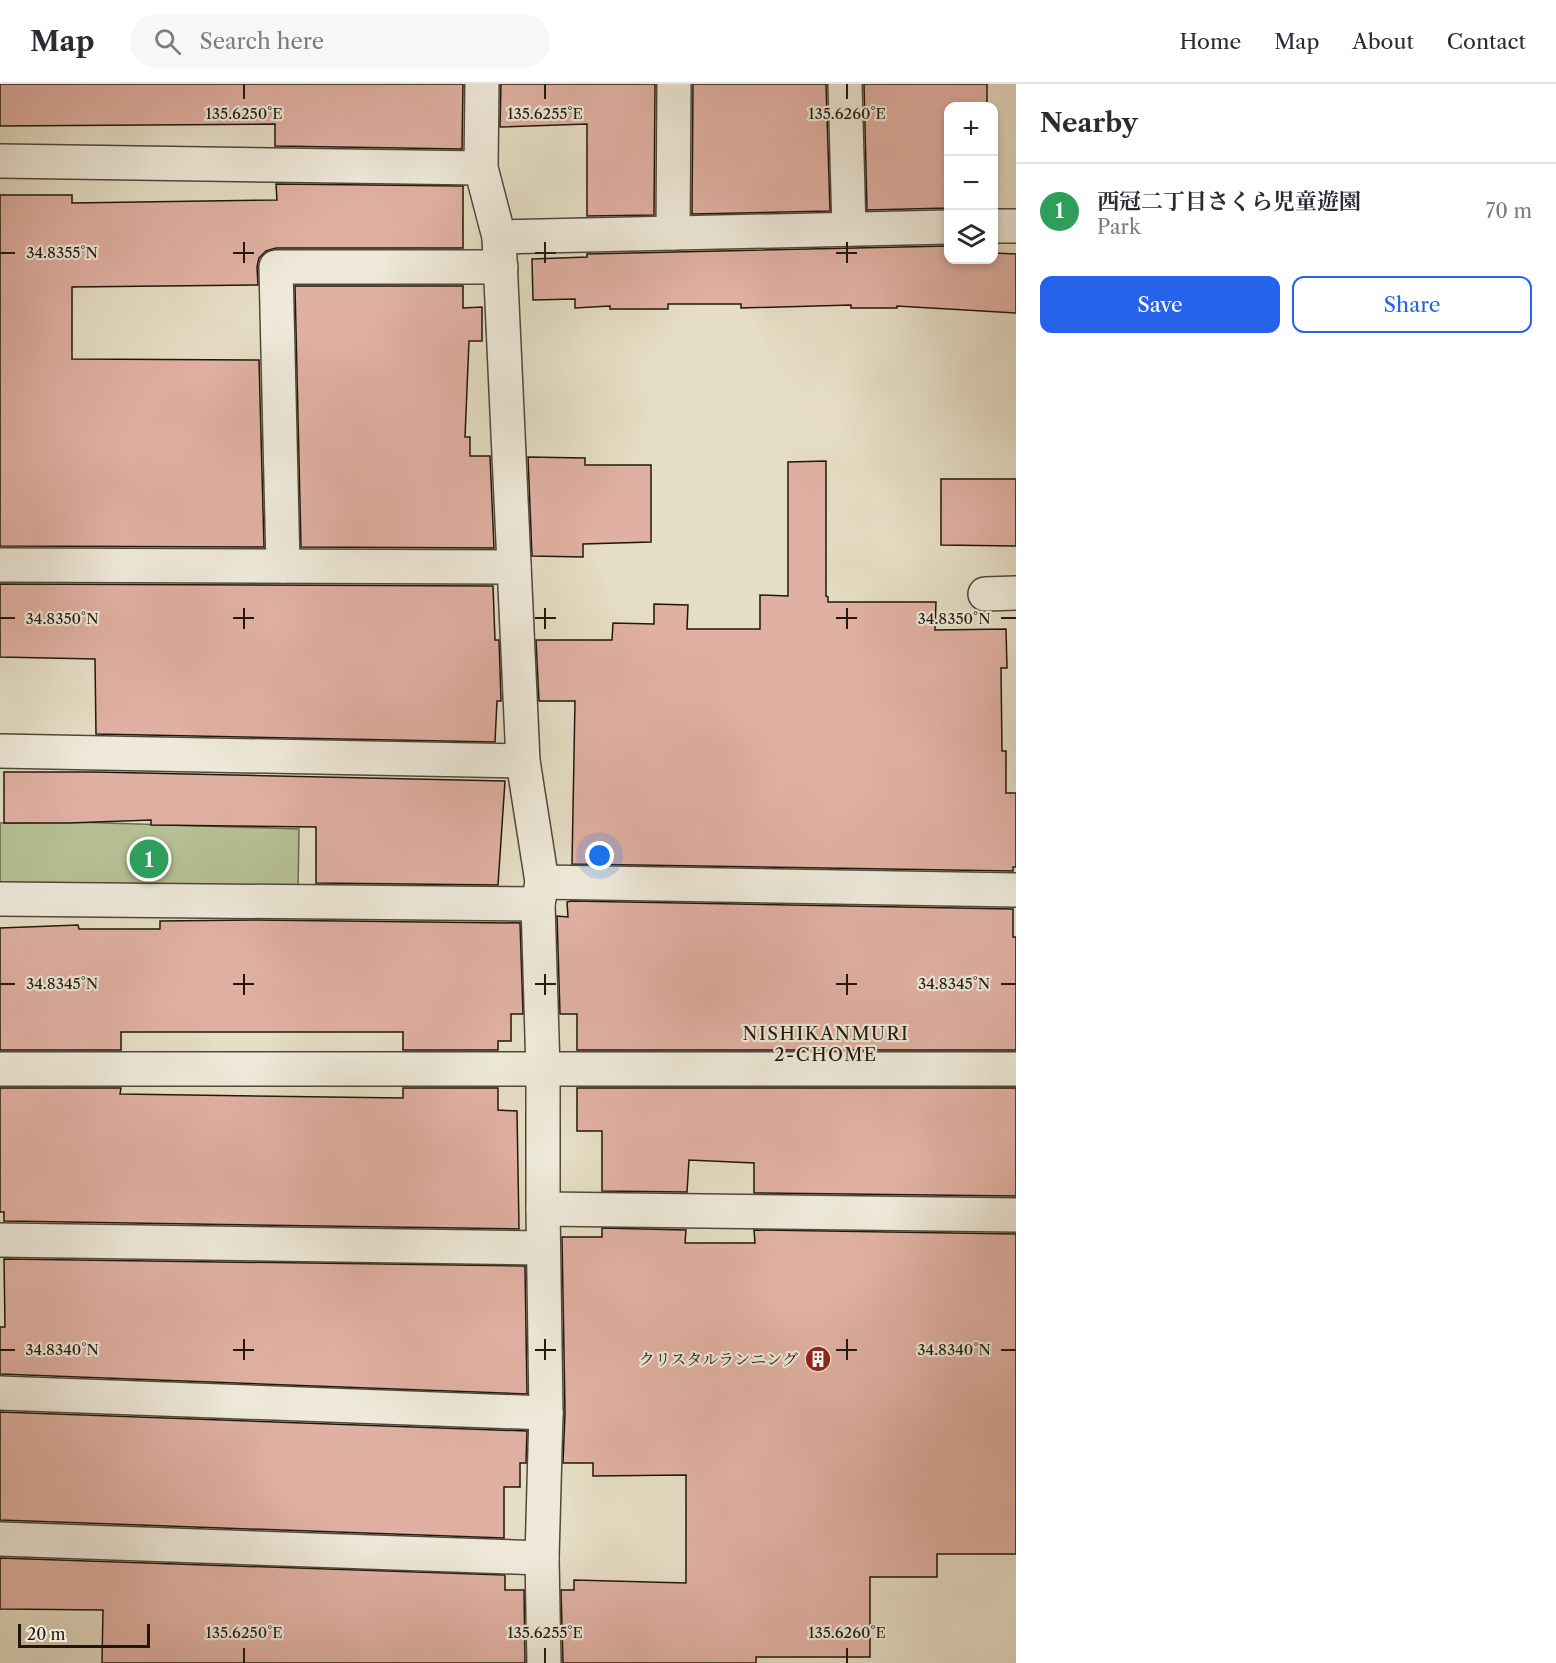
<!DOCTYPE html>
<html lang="en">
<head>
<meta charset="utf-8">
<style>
  body { margin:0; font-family:"Libre Caslon Text","Noto Serif JP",serif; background:#f7f7f7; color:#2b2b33 }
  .controls { position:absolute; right:18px; top:18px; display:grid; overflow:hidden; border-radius:12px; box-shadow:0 3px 9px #0003 }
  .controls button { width:54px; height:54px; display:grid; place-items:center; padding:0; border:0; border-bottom:2px solid #e1e1e2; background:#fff; color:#2b2b33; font:30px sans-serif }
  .scale { position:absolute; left:18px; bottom:15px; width:132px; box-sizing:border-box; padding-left:6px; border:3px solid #1f170d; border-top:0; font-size:16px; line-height:21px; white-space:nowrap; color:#1f170d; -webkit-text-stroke:4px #eee9d9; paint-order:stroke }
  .you { position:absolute; left:600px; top:772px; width:21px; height:21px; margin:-15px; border:4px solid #fff; border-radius:50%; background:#1a73e8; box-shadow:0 0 0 9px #1a73e833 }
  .badge { display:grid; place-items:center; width:39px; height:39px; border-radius:50%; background:#2563eb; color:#fff; font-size:20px; font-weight:700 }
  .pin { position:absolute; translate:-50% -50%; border:3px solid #fff; box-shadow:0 2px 6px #0006 }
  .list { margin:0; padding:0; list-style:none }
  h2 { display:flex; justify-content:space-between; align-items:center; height:78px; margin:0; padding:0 24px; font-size:26px }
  h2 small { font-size:20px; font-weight:400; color:#7c7c81 }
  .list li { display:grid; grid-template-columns:39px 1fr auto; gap:18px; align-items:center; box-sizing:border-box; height:96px; padding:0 24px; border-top:2px solid #e1e1e2 }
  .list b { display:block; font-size:22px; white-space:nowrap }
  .list p { margin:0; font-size:20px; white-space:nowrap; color:#7c7c81 }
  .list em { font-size:20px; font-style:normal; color:#7c7c81 }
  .actions { display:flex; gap:12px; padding:18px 24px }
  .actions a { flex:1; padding:14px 0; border:2px solid #2563eb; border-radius:12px; text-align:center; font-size:21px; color:#2563eb }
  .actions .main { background:#2563eb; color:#fff }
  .icon { flex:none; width:33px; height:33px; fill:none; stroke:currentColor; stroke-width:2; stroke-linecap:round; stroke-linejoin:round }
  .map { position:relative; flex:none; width:1016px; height:1579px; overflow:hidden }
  header { display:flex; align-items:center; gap:36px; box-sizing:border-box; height:84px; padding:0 30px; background:#fff; border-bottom:2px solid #e1e1e2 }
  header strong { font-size:28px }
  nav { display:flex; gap:33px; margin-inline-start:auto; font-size:21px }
  .search { width:420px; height:54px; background:#f7f7f7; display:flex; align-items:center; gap:15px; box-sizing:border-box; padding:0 21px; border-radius:33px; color:#7c7c81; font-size:22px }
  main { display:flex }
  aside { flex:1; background:#fff }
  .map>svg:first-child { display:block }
  .green { fill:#b6c094; stroke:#6a6c50; stroke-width:1.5 }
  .building { fill:#e0b0a2; stroke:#1f170d; stroke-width:1.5 }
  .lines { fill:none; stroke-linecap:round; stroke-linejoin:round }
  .street-casing { stroke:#50483b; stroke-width:36 }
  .street { stroke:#eee9d9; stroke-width:33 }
  .ticks { fill:none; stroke:#1f170d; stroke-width:2 }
  .labels { text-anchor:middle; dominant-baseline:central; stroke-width:4.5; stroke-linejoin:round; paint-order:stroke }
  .poi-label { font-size:16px; fill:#1f170d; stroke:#eee9d9; text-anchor:end }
  .neighbourhood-label { font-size:18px; letter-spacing:1.5px; fill:#1f170d; stroke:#eee9d9 }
  .ticks-label { font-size:15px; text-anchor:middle; fill:#1f170d; stroke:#eee9d9; stroke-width:4.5; stroke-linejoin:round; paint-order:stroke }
</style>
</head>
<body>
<header>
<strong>Map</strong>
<div class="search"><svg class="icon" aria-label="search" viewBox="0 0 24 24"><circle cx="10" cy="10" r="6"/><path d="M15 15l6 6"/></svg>Search here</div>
<nav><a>Home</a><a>Map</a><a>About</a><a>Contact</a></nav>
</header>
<main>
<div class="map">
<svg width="1016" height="1579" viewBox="0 0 1016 1579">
  <rect width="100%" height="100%" fill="#e5ddc4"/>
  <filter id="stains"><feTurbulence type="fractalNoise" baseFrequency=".00333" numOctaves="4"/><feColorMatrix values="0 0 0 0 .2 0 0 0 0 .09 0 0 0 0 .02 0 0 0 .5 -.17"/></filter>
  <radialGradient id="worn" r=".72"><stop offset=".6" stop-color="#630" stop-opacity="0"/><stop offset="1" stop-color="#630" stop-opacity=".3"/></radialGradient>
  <!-- green -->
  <polygon class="green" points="74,738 299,745 298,808 0,805 0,739"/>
  <!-- building -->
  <g class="building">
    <polygon points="0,0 463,0 462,65 275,62 275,40 0,42"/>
    <polygon points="501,0 655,0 654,131 587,132 587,40 500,43"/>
    <polygon points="693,0 826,0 830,127 692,130"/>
    <polygon points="864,0 987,0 987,22 948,22 948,124 867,126"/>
    <polygon points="276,100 463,102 463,164 276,164 266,167 259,174 257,183 258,201 72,203 72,275 259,276 264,463 0,462 0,111 72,111 72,119 277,116"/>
    <polygon points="948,162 948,176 993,176 993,169 1016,170 1016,229 897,222 897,224 851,224 851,221 741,224 741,220 668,220 668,225 610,225 610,222 575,224 575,215 533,216 532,175 587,173 587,170"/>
    <polygon points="295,202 463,202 463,224 482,223 482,257 469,257 465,353 470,353 470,372 490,372 494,464 301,463"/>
    <polygon points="528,373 585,374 585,381 651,381 651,458 583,460 583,473 532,472"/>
    <polygon points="826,377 826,512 828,513 828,518 936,518 935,546 1006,545 1007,584 1001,584 1002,667 1006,667 1006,709 1016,709 1016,783 1013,783 1013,787 572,780 575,617 539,617 536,556 612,556 613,539 654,540 654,520 688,521 687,545 760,545 760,511 788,512 788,378"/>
    <polygon points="941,395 1016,395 1016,462 941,461"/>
    <polygon points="0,500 493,502 495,556 499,556 501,617 497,617 495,658 96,650 95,575 0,573"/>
    <polygon points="4,688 96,688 505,697 498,801 316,799 316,743 151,741 151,736 69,739 4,739"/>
    <polygon points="571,817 1013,825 1013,853 1016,853 1016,966 577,966 577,930 560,930 557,832 568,833 567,818"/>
    <polygon points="255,836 520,839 523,930 511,930 511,957 498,957 498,966 403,966 403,948 121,948 121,966 0,966 0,844 78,841 79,845 160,845 160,837"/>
    <polygon points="0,1004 121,1004 120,1010 403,1014 403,1004 498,1004 498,1026 517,1027 519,1145 4,1137 4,1128 0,1128"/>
    <polygon points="577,1004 1016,1004 1016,1112 754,1109 754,1079 689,1076 687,1108 602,1107 602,1047 577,1047"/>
    <polygon points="602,1144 686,1146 685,1159 755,1159 754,1146 1016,1150 1016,1470 937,1470 937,1493 870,1493 870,1573 756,1573 756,1579 563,1579 561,1506 574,1506 574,1496 686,1499 686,1391 593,1392 593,1379 563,1379 565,1329 562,1153 602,1153"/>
    <polygon points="4,1175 525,1182 527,1310 0,1290 0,1243 5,1243"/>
    <polygon points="0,1328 527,1347 526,1379 520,1379 520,1403 504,1403 504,1454 0,1436"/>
    <polygon points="0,1474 504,1491 505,1492 505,1506 524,1506 525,1579 102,1579 103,1526 0,1525"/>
  </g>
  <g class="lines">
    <!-- street casing -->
    <g class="street-casing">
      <g id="street">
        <polyline points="482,0 481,84 499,153 523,677 542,798 538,820 543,986 543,1125 546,1329 542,1474 544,1579"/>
        <polyline points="845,0 849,145"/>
        <polyline points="0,77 481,84"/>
        <polyline points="993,142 1016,142"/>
        <polyline points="673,149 674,0"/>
        <polyline points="499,153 948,143"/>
        <polyline points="0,481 514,483"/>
        <polyline points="283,482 276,183 501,183"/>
        <polyline points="985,510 1016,509"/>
        <polyline points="0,667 523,677"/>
        <polyline points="542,798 1016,806"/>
        <polyline points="0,815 538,820"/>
        <polyline points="0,985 1016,985"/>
        <polyline points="543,1125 1016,1131"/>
        <polyline points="0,1156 543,1164"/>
        <polyline points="0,1309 546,1329"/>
        <polyline points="0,1455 542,1474"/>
      </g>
    </g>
    <!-- street -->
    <use href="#street" class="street"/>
  </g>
  <!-- ticks -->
  <path class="ticks" d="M244 0V15M545 0V15M847 0V15M244 158V179M545 158V179M847 158V179M0 169H15M233 169H254M535 169H556M836 169H857M244 524V545M545 524V545M847 524V545M0 534H15M233 534H254M535 534H556M836 534H857M1001 534H1016M244 890V911M545 890V911M847 890V911M0 900H15M233 900H254M535 900H556M836 900H857M1001 900H1016M244 1255V1276M545 1255V1276M847 1255V1276M0 1266H15M233 1266H254M535 1266H556M836 1266H857M1001 1266H1016M244 1564V1579M545 1564V1579M847 1564V1579"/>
  <!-- icons -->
  <defs>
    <g id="building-disc" transform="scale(1.35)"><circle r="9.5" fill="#8f2418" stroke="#eee9d9"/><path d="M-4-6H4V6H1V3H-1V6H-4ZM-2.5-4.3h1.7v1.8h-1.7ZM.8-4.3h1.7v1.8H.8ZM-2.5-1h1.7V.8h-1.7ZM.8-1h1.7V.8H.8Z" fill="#fff"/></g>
  </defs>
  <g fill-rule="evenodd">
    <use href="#building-disc" x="818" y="1275"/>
  </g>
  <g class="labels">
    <!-- poi labels -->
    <g class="poi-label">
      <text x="798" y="1275">クリスタルランニング</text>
    </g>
    <!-- neighbourhood labels -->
    <g class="neighbourhood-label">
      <text x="826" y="950">NISHIKANMURI<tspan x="826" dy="21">2-CHOME</tspan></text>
    </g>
  </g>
  <g class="ticks-label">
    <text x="244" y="35">135.6250°E</text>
    <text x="545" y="35">135.6255°E</text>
    <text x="847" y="35">135.6260°E</text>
    <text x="62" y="174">34.8355°N</text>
    <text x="62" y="540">34.8350°N</text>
    <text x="954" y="540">34.8350°N</text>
    <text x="62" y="905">34.8345°N</text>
    <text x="954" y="905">34.8345°N</text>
    <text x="62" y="1271">34.8340°N</text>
    <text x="954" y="1271">34.8340°N</text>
    <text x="244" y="1554">135.6250°E</text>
    <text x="545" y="1554">135.6255°E</text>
    <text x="847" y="1554">135.6260°E</text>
  </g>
  <rect width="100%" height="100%" filter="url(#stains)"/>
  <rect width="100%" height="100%" fill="url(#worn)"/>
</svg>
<div class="controls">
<button>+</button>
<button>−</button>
<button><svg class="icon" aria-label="layers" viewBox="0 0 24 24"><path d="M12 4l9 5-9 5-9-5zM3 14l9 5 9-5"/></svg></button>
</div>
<div class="scale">20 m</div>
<div class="you"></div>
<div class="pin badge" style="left:149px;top:775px;background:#2e9e5b">1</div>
</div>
<aside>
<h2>Nearby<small></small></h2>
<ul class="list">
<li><span class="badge" style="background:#2e9e5b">1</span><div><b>西冠二丁目さくら児童遊園</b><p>Park</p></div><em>70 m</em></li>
</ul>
<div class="actions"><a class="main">Save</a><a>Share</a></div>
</aside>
</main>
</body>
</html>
